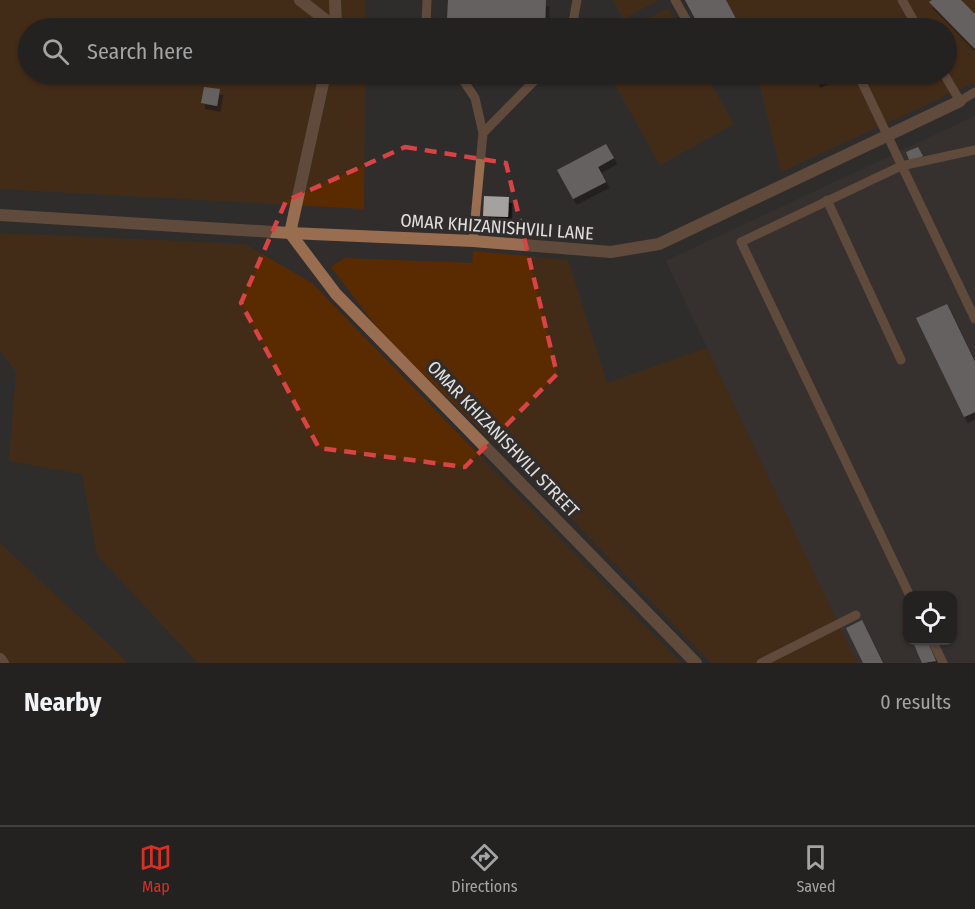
<!DOCTYPE html>
<html lang="en">
<head>
<meta charset="utf-8">
<style>
  body { margin:0; font-family:"Fira Sans Condensed",sans-serif; background:#2c2a2a; color:#f1f3f6 }
  .controls { position:absolute; right:18px; bottom:18px; display:grid; overflow:hidden; border-radius:12px; box-shadow:0 2px 4px #0004 }
  .controls button { width:54px; height:54px; display:grid; place-items:center; padding:0; border:0; border-bottom:2px solid #413f3f; background:#242221; color:#f1f3f6; font:30px sans-serif }
  .list { margin:0; padding:0; list-style:none }
  h2 { display:flex; justify-content:space-between; align-items:center; height:78px; margin:0; padding:0 24px; font-size:26px }
  h2 small { font-size:20px; font-weight:400; color:#a3a4a5 }
  .icon { flex:none; width:33px; height:33px; fill:none; stroke:currentColor; stroke-width:2; stroke-linecap:round; stroke-linejoin:round }
  .map { position:relative; flex:none; width:975px; height:663px; overflow:hidden }
  .search { position:absolute; background:#242221; box-shadow:0 2px 4px #0004; left:18px; right:18px; top:18px; height:66px; display:flex; align-items:center; gap:15px; box-sizing:border-box; padding:0 21px; border-radius:33px; color:#a3a4a5; font-size:22px }
  .sheet { height:162px; background:#242221 }
  nav { display:flex; justify-content:space-around; align-items:center; box-sizing:border-box; height:84px; border-top:2px solid #413f3f; background:#242221; font-size:16px; color:#a3a4a5 }
  nav a { display:grid; justify-items:center; gap:3px }
  nav .on { color:#d93025 }
  .map>svg:first-child { display:block }
  .built { fill:#3e3531; fill-rule:evenodd }
  .green { fill:#5a2b01 }
  .building { fill:#a5a19f; filter:url(#shadow) }
  .lines { fill:none; stroke-linecap:round; stroke-linejoin:round }
  .service { stroke:#996d50; stroke-width:9 }
  .minor { stroke:#996d50; stroke-width:12 }
  .marked { fill:none; stroke:#d84343; stroke-width:4.5; stroke-dasharray:12 8; stroke-linejoin:round }
  .labels { text-anchor:middle; dominant-baseline:central; stroke-width:6; stroke-linejoin:round; paint-order:stroke }
  .street-label { font-size:18px; fill:#e1dfde; stroke:#302d2c }
</style>
</head>
<body>
<div class="map">
<svg width="975" height="663" viewBox="0 0 975 663">
  <defs>
    <filter id="shadow"><feDropShadow dx="3.5" dy="6" stdDeviation="0" flood-color="#0009"/></filter>
  </defs>
  <rect width="100%" height="100%" fill="#302d2c"/>
  <!-- built -->
  <path class="built" d="M975 116V663H856L666 261ZM908 596H952V640H908Z"/>
  <!-- green -->
  <g class="green">
    <polygon points="0,0 365,0 365,28 28,28 28,74 365,74 364,209 0,189"/>
    <polygon points="613,0 659,0 623,19"/>
    <polygon points="726,0 975,0 975,86 973,83 781,172 757,74 946,74 946,28 741,28"/>
    <polygon points="668,8 680,28 631,28"/>
    <polygon points="609,74 705,74 734,124 660,165"/>
    <polygon points="0,233 245,244 312,283 681,663 198,663 97,555 82,474 9,461 16,372 0,351"/>
    <polygon points="473,251 568,260 607,383 707,348 857,663 711,663 557,504 382,334 331,267 344,258 472,263"/>
    <polygon points="0,543 125,660 125,663 0,663"/>
  </g>
  <!-- building -->
  <g class="building">
    <polygon points="448,0 546,0 545,25 447,20"/>
    <polygon points="685,0 726,0 741,28 700,28"/>
    <polygon points="932,0 961,0 975,14 975,49 929,2"/>
    <polygon points="894,19 898,28 880,28 878,25"/>
    <polygon points="813,74 835,74 817,82"/>
    <polygon points="204,87 220,89 217,106 201,103"/>
    <polygon points="606,144 614,158 598,167 606,182 573,199 557,170"/>
    <polygon points="918,147 923,156 910,162 906,152"/>
    <polygon points="484,196 509,197 508,217 483,216"/>
    <polygon points="947,304 975,362 975,412 964,417 916,318"/>
    <polygon points="862,620 883,663 863,663 846,628"/>
    <polygon points="912,640 927,640 936,661 922,663"/>
  </g>
  <g class="lines">
    <!-- service -->
    <g class="service">
      <polyline points="427,0 426,24 429,28"/>
      <polyline points="675,0 691,28"/>
      <polyline points="902,0 918,28"/>
      <polyline points="572,28 577,0"/>
      <polyline points="459,74 475,98 483,133 473,241"/>
      <polyline points="858,74 975,319"/>
      <polyline points="944,74 960,101 975,92"/>
      <polyline points="483,133 541,74"/>
      <polyline points="827,200 901,360"/>
      <polyline points="910,596 741,242 901,166 975,150"/>
      <polyline points="932,640 943,663"/>
      <polyline points="761,663 856,615"/>
    </g>
    <!-- minor -->
    <g class="minor">
      <polyline points="300,0 336,28"/>
      <polyline points="335,0 336,28"/>
      <polyline points="325,74 290,233 336,294 696,663"/>
      <polyline points="0,215 290,233 473,241 611,252 659,244 960,101"/>
      <polyline points="0,659 3,663"/>
    </g>
  </g>
  <!-- marked area -->
  <path d="M0 0H975V663H0ZM405 147 506 163 557 374 465 467 319 448 241 303 286 201Z" fill="#302d2c" fill-opacity=".55" fill-rule="evenodd"/>
  <path class="marked" d="M405 147 506 163 557 374 465 467 319 448 241 303 286 201Z"/>
  <g class="labels">
    <!-- street labels -->
    <g class="street-label">
      <text transform="translate(497 227) rotate(4)">OMAR KHIZANISHVILI LANE</text>
      <text transform="translate(503 439) rotate(46)">OMAR KHIZANISHVILI STREET</text>
    </g>
  </g>
</svg>
<div class="controls">
<button><svg class="icon" aria-label="locate" viewBox="0 0 24 24"><circle cx="12" cy="12" r="6"/><path d="M12 2v4M12 18v4M2 12h4M18 12h4"/></svg></button>
</div>
<div class="search"><svg class="icon" aria-label="search" viewBox="0 0 24 24"><circle cx="10" cy="10" r="6"/><path d="M15 15l6 6"/></svg>Search here</div>
</div>
<section class="sheet">
<h2>Nearby<small>0 results</small></h2>
<ul class="list">
</ul>
</section>
<nav>
<a class="on"><svg class="icon" aria-label="map" viewBox="0 0 24 24"><path d="M3 6l6-2 6 2 6-2v14l-6 2-6-2-6 2zM9 4v14M15 6v14"/></svg>Map</a>
<a><svg class="icon" aria-label="directions" viewBox="0 0 24 24"><path d="M12 3l9 9-9 9-9-9zM9 14v-3h6M13 9l2 2-2 2"/></svg>Directions</a>
<a><svg class="icon" aria-label="saved" viewBox="0 0 24 24"><path d="M7 4h10v16l-5-4-5 4z"/></svg>Saved</a>
</nav>
</body>
</html>
